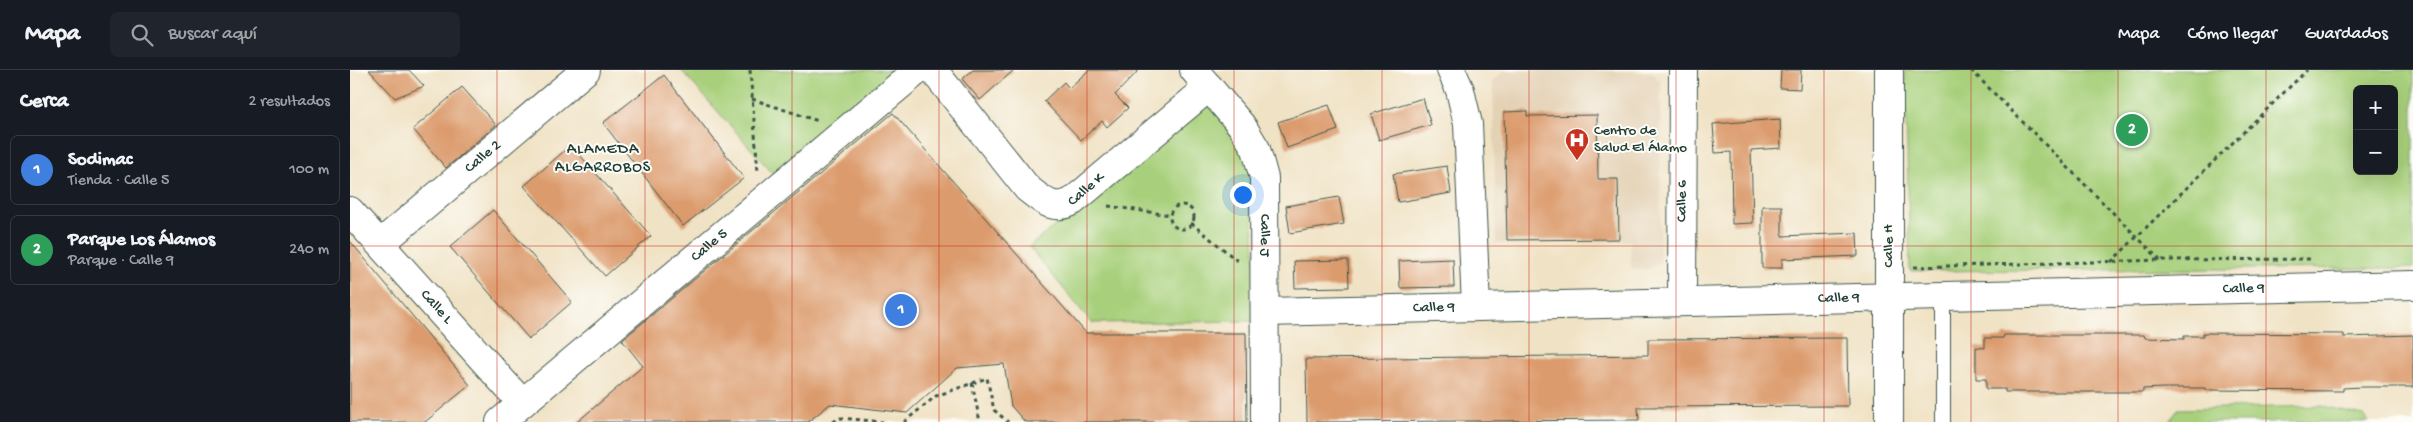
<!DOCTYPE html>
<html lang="es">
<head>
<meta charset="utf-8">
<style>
  body { margin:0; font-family:"Gochi Hand",sans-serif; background:#20242c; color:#f1f3f6 }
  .controls { position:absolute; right:15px; top:15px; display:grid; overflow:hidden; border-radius:8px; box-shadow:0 5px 20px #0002 }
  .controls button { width:45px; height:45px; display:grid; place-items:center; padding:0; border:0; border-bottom:1px solid #363941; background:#171b24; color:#f1f3f6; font:25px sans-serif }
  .you { position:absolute; left:892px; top:124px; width:18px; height:18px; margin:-12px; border:4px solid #fff; border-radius:50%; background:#1a73e8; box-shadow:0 0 0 8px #1a73e833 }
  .badge { display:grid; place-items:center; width:32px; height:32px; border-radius:50%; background:#c8321e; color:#fff; font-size:16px; font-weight:700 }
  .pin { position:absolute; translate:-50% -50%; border:2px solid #fff; box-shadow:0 1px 5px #0006 }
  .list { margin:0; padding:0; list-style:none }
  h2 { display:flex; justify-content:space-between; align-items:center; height:65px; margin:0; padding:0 20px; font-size:21px }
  h2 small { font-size:16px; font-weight:400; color:#9ea1a6 }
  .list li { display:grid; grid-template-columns:32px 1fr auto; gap:15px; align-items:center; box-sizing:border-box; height:70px; margin:0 10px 10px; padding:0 10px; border:1px solid #363941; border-radius:8px }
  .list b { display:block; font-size:19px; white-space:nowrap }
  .list p { margin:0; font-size:16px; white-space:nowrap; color:#9ea1a6 }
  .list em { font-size:16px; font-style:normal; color:#9ea1a6 }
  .icon { flex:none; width:28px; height:28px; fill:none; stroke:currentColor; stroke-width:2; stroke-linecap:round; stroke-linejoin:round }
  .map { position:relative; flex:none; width:2063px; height:352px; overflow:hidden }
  header { display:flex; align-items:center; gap:30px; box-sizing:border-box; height:70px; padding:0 25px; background:#171b24; border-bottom:1px solid #363941 }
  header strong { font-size:24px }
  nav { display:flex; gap:28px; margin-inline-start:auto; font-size:18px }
  .search { width:350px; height:45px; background:#20242c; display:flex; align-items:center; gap:12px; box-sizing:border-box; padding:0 18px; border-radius:8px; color:#9ea1a6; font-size:19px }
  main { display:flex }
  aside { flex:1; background:#171b24 }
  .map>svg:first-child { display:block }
  .built { fill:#e4d2b5 }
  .green { fill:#a8d07c; stroke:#648658; fill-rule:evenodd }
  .building { fill:#dc9b6d }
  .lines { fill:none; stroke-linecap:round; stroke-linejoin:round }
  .lane-casing { stroke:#3e564a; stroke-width:16 }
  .street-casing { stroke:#3e564a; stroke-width:30 }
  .path { stroke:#3e564a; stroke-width:3; stroke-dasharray:4 4; stroke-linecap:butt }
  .lane { stroke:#fff; stroke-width:14 }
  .street { stroke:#fff; stroke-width:28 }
  .grid { fill:none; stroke:#c8321e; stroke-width:1; stroke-opacity:0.55 }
  .labels { text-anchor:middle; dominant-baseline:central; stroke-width:4; stroke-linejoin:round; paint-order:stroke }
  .poi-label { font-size:15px; fill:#1f3d34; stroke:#fdfcf7; text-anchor:start }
  .street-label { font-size:15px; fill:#1f3d34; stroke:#fdfcf7 }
  .neighbourhood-label { font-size:16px; letter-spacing:1px; fill:#1f3d34; stroke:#fdfcf7 }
</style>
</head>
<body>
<header>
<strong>Mapa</strong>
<div class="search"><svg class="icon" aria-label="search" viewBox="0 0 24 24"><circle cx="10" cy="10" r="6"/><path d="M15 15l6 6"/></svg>Buscar aquí</div>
<nav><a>Mapa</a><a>Cómo llegar</a><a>Guardados</a></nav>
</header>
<main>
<aside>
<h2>Cerca<small>2 resultados</small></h2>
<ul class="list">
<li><span class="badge" style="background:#3f7fe0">1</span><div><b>Sodimac</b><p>Tienda · Calle 5</p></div><em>100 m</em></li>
<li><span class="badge" style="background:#2e9e5b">2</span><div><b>Parque Los Álamos</b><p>Parque · Calle 9</p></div><em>240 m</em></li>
</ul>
</aside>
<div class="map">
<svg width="2063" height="352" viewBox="0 0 2063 352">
  <rect width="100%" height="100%" fill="#fdfcf7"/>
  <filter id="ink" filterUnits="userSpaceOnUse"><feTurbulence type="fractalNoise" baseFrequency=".02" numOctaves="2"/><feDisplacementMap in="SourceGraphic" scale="10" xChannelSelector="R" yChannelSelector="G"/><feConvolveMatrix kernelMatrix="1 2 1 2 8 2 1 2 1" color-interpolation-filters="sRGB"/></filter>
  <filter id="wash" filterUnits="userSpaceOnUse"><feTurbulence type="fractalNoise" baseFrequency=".0096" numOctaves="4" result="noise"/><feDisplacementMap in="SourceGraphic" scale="20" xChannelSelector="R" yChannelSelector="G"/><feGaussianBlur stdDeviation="1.12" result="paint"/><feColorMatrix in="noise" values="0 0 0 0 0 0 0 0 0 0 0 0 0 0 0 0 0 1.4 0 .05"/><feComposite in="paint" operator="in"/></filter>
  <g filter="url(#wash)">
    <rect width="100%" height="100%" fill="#f0e2c4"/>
    <!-- built -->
    <polygon class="built" points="1155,0 1302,2 1311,12 1310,191 1300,199 1281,199 1280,171 1146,173 1143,11"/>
    <!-- green -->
    <g class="green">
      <polygon points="331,0 550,0 425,106"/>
      <path d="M1555 0H2063V198L1560 201ZM2007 19H2044V101H2007Z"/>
      <polygon points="858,30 899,82 909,251 742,253 679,177"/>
      <polygon points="1972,336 2014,345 2019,352 1820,352 1828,339"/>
    </g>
    <g id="blocks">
      <!-- building -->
      <g class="building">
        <polygon points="19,0 59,0 74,16 45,28"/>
        <polygon points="623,0 664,0 630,30 612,9"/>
        <polygon points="739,0 789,0 765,25 778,38 757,57 752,51 731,70 694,31 714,12 719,18"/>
        <polygon points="1431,0 1451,0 1450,19 1430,18"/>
        <polygon points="314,5 394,108 333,156 253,53"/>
        <polygon points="112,17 146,55 96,98 63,59"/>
        <polygon points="1073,28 1081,55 1029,70 1021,44"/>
        <polygon points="979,35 988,60 937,78 928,52"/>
        <polygon points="1177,41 1177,46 1247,45 1248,109 1268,109 1269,169 1157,170 1154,42"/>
        <polygon points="543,43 736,263 896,263 897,352 675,352 661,336 654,294 607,298 557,343 480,334 458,352 227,352 293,296 272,270"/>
        <polygon points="1430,49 1431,78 1401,80 1403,153 1382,154 1381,82 1365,83 1363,54"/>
        <polygon points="221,75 301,166 255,206 174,116"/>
        <polygon points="1097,96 1101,123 1048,132 1043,104"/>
        <polygon points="989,127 994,154 940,163 936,136"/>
        <polygon points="1412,136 1432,136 1432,166 1507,163 1508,186 1432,189 1432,198 1412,198"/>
        <polygon points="143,140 222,232 179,269 100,177"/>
        <polygon points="0,171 120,315 75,352 0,352"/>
        <polygon points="1103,189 1104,217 1050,218 1049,191"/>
        <polygon points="998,190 999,217 945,218 944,191"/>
        <polygon points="1853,263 1994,264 1994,267 2063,265 2063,317 2012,317 1993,318 1993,321 1855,320 1855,318 1812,318 1793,319 1793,322 1655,322 1655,319 1636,319 1636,309 1626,309 1626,277 1635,278 1635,268 1653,268 1654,265 1794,265 1795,268 1834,269 1834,266 1853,266"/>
        <polygon points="1497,268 1498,336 1288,337 1289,350 957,352 956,289 1298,285 1298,269"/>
      </g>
    </g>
  </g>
  <g filter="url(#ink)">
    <use href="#blocks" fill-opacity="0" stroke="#3e564a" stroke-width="1"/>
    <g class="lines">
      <!-- lane casing -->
      <g class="lane-casing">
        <polyline id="lane" points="1593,226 1593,352"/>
      </g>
      <!-- street casing -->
      <g class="street-casing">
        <g id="street">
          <path id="s1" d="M583 0 677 118C692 130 704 142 723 131L859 17"/>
          <path id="s2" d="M844 0 892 56 906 79 914 108 915 352"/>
          <polyline points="1101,0 1110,20 1118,54 1126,237"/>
          <polyline points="1539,0 1539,352"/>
          <path id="s3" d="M0 141 172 333"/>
          <path id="s4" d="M30 174 236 0"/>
          <path id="s5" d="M1332 232 1333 0"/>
          <path id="s6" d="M915 242 2063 215"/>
          <path id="s7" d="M150 352 568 0"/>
        </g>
      </g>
      <!-- path -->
      <g class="path">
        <polyline points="400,0 408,102"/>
        <polyline points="1621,0 1810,190"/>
        <polyline points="402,29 468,51"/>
        <circle cx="832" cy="147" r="12"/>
        <polyline points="758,136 820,145"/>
        <polyline points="841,153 889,192"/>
        <polyline points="1761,192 1957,0"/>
        <polyline points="1564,197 1811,190 1960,189"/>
        <polyline points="622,313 630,352"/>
        <polyline points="483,352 490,348 533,352"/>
        <polyline points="554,352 586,326 637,308 644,340 658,352"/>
      </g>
      <!-- lane -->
      <use href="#lane" class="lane"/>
      <!-- street -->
      <use href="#street" class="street"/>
    </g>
  </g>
  <!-- grid -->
  <path class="grid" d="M147 0V352M295 0V352M442 0V352M589 0V352M737 0V352M884 0V352M1032 0V352M1179 0V352M1326 0V352M1474 0V352M1621 0V352M1768 0V352M1916 0V352M0 176H2063"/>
  <!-- icons -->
  <defs>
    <g id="hospital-pin" transform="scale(1.25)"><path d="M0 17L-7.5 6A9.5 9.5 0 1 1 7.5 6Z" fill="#c8321e" stroke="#fdfcf7"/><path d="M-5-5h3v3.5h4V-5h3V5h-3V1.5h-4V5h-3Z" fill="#fff"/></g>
  </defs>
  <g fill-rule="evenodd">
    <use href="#hospital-pin" x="1227" y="70"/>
  </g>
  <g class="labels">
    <!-- poi labels -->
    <g class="poi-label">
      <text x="1244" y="61">Centro de<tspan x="1244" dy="17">Salud El Álamo</tspan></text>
    </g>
    <!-- street labels -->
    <g class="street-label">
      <text stroke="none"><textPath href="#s4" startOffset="135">Calle 2</textPath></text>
      <text stroke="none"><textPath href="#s1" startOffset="220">Calle K</textPath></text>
      <text stroke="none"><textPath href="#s5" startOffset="101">Calle 6</textPath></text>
      <text stroke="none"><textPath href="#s2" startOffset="188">Calle J</textPath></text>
      <text stroke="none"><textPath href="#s7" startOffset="274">Calle 5</textPath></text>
      <text transform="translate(1539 176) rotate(-90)">Calle H</text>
      <text stroke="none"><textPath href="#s6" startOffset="979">Calle 9</textPath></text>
      <text stroke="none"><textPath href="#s6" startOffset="574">Calle 9</textPath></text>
      <text stroke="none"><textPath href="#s3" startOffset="129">Calle L</textPath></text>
      <text stroke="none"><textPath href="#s6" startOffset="169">Calle 9</textPath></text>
    </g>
    <!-- neighbourhood labels -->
    <g class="neighbourhood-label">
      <text x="253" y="80">ALAMEDA<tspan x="253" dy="18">ALGARROBOS</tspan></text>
    </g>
  </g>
</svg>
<div class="controls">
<button>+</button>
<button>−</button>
</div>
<div class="you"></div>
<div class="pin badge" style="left:551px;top:240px;background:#3f7fe0">1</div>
<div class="pin badge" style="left:1782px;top:60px;background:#2e9e5b">2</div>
</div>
</main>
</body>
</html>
